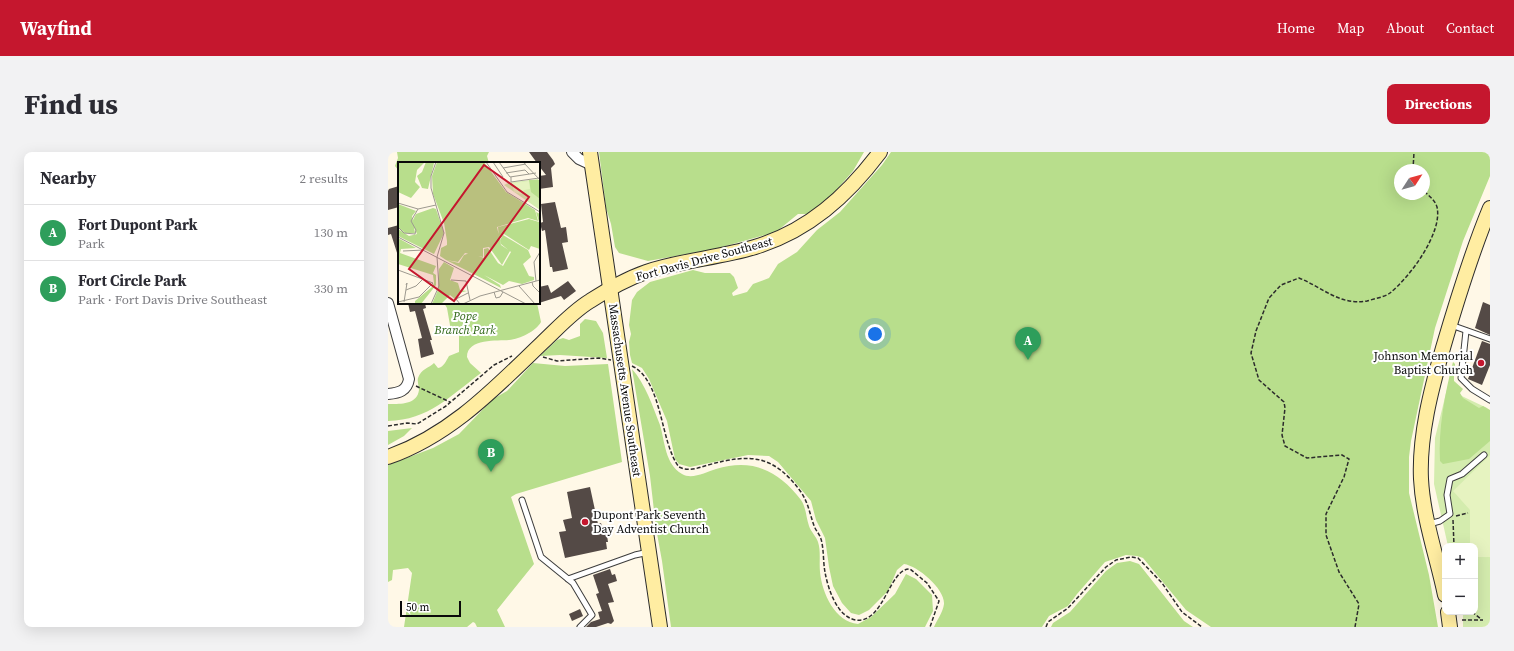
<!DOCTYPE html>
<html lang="en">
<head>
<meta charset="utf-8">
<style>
  body { margin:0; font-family:"Source Serif 4",serif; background:#f2f2f3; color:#2b2b33 }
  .controls { position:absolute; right:12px; bottom:12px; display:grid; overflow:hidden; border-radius:8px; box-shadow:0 4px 16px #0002 }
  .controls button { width:36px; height:36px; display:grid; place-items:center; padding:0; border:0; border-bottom:1px solid #e1e1e2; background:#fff; color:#2b2b33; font:20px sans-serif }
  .compass { position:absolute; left:1006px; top:12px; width:36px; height:36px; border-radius:50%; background:#fff; box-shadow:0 4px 16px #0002; rotate:54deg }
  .scale { position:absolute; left:12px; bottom:10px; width:61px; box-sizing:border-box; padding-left:4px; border:2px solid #0a0a0a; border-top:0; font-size:11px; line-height:14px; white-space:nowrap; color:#0a0a0a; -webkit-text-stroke:3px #fff; paint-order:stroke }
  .you { position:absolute; left:487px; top:182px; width:14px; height:14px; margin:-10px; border:3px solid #fff; border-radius:50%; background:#1a73e8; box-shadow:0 0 0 6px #1a73e833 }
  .badge { display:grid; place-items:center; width:26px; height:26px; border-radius:50%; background:#c5172e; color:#fff; font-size:13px; font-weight:700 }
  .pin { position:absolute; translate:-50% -33px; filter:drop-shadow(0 1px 2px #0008) }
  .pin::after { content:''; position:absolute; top:21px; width:14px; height:12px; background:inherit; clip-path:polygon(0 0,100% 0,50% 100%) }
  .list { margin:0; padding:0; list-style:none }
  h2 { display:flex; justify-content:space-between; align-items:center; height:52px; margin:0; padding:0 16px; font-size:17px }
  h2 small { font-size:13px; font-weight:400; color:#7c7c81 }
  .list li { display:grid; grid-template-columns:26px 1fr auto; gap:12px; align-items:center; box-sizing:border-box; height:56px; padding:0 16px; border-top:1px solid #e1e1e2 }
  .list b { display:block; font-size:15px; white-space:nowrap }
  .list p { margin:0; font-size:13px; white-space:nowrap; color:#7c7c81 }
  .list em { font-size:13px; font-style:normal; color:#7c7c81 }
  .map { position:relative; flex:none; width:1102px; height:475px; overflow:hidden; border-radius:8px }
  header { display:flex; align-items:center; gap:24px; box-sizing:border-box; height:56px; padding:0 20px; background:#c5172e; color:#fff }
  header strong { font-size:19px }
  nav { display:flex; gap:22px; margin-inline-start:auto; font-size:14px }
  .intro { display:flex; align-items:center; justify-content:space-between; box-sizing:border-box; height:96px; padding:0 24px }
  h1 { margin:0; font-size:28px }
  .button { padding:10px 18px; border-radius:8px; background:#c5172e; color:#fff; font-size:14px; font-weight:700 }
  main { display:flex; gap:24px; padding:0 24px }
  aside { flex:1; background:#fff; border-radius:8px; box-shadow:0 4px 16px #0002 }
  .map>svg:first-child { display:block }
  .green { fill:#d4ecae }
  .forest { fill:#b8de8c; fill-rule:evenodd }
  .pitch { fill:#e6f3c0 }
  .building { fill:#544a46 }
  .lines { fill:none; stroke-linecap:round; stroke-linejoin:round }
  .lane-casing { stroke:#3d3d3d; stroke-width:7 }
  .street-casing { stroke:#3d3d3d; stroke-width:12 }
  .secondary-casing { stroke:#2c2c2c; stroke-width:16 }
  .path { stroke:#2c2c2c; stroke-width:1.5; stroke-dasharray:4 2; stroke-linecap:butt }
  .lane { stroke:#fff; stroke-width:5 }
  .street { stroke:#fff; stroke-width:10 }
  .secondary { stroke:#ffeda2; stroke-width:14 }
  .poi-dot { fill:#c5172e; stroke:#fff; stroke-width:1.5 }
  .labels { text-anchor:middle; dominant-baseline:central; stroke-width:4; stroke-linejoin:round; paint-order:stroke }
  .street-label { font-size:12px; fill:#0a0a0a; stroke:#fff }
  .park-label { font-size:12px; font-style:italic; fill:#2e6616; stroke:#fff }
  .poi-label { font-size:12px; fill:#0a0a0a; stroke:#fff; text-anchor:end }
  .inset-road { fill:none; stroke:#9d998f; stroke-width:1 }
  .view { fill:#c5172e; fill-opacity:0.15; stroke:#c5172e; stroke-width:2 }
  .inset-edge { fill:none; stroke:#0a0a0a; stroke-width:2 }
</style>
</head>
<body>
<header>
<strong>Wayfind</strong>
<nav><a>Home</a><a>Map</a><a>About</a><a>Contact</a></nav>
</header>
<div class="intro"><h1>Find us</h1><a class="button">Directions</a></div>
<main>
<aside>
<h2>Nearby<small>2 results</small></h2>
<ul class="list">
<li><span class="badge" style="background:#2e9e5b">A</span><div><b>Fort Dupont Park</b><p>Park</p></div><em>130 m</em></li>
<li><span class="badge" style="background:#2e9e5b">B</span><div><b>Fort Circle Park</b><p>Park · Fort Davis Drive Southeast</p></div><em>330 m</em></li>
</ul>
</aside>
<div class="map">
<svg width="1102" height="475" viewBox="0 0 1102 475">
  <rect width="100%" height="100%" fill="#fff8e7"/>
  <!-- green -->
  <polygon class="green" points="1059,237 1099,256 1102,260 1102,475 1075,475 1075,460 1087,460 1087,394 1060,394 1046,332 1047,286"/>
  <!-- forest -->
  <g class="forest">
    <polygon points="9,0 101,0 99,4 101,11 11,11 11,19 7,14 10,6"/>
    <polygon points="211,0 476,0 465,19 444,43 425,60 420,62 410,62 388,80 327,97 260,109 231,101 227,95 223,72 218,56"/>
    <path d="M503 0H1102V24L1075 89 1047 176 1023 289 1021 305V341L1041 423 1050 475H823L798 458 755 406 749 404 738 403 717 410 689 442 680 454 661 464 654 475H546C549 468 555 460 556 452 557 437 530 414 516 412L509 418 500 439 481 458 471 463 463 461 454 451 445 434 441 415 437 386 428 368 423 349 390 310 381 304 360 303 302 315 291 312 287 307 279 269 261 227 254 216 244 211 242 203 241 190 243 182 241 173 244 148 249 140 262 130 305 118 317 121H342L346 125 350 136 344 141 345 144 359 140 365 132 381 126 390 112 409 100 429 78 452 60 494 13ZM1012 18H1036V42H1012Z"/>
    <path d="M56 151H149L153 170C148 179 132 187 121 188 110 189 79 186 79 205L82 211 93 221C62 244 41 268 0 269V252C12 252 29 253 31 238 31 234 29 229 30 226 33 217 41 216 46 211L50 216C56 215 58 209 61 204L71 200V181L63 179 59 156Z"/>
    <polygon points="197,167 208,169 215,181 219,206 172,203 152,204 169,188 175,186 181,188 192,184 192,172"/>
    <path d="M1065 210 1067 212 1066 220V229L1075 237 1072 241 1075 246 1091 256 1095 254 1102 258V289L1081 307 1055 312 1052 309C1050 278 1057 240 1065 210Z"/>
    <polygon points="145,211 177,214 220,212 234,310 128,342 123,345 146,412 109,458 117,475 89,475 87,471 85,470 79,475 16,475 24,421 20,416 5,418 4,428 0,430 0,313 45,296 71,282 105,247 119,239"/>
    <path d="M244 217C257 231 265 255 272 273 277 290 277 312 294 322 304 328 318 320 328 317 365 306 391 319 413 348 418 355 418 365 421 374 423 380 428 384 430 390 433 399 431 410 432 420 434 441 447 470 470 472L483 465 507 442 518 422 528 427 544 443 545 459 537 475H283L274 409 268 376 262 324Z"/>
    <polygon points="24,276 16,284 0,293 0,279"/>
    <polygon points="742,409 751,412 796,469 805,475 663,475 665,471 682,460 718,419 729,411"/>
  </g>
  <!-- pitch -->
  <polygon class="pitch" points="1102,303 1102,405 1088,405 1087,394 1082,394 1082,358 1065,339"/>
  <!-- building -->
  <g class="building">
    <polygon points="141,0 159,0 165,8 167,12 163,16 165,35 151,37 151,24 158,23 151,14 151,11 149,11"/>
    <polygon points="11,34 11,55 0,58 0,39 1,37"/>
    <polygon points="167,50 173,76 178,75 180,90 174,91 180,117 165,120 164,115 162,115 157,78 154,79 152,71 155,70 153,52"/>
    <polygon points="11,73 11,104 10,104 3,82 0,83 0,76"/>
    <polygon points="180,129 188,139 176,148 173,144 151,151 151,135 160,133 163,141"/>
    <polygon points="1095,150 1102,153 1102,183 1087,176"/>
    <polygon points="20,151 37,151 38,156 35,157 44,188 42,188 46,202 33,206 30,187 34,186 27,159 22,160"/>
    <polygon points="1094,189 1102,192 1102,213 1094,233 1080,227"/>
    <polygon points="202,335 210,372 213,371 215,378 218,377 220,390 218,390 219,397 177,406 171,380 178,379 175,368 184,366 179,340"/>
    <polygon points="222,417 224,423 227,422 229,429 220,432 226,450 220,451 226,469 223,472 220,471 208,475 198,475 203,470 212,467 210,460 214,459 208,442 211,441 205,423"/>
    <polygon points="192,457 195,464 184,469 181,462"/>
  </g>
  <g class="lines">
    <!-- lane casing -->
    <g class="lane-casing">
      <g id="lane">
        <polyline points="1063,173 1102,187"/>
        <polyline points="1078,179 1073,226 1084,237 1102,248"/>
        <polyline points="134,348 153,405 185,431 204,463 192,475"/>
        <polyline points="1041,372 1052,369 1062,362 1059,343 1062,327 1074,322 1096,303"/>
        <polyline points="180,427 247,403 261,400"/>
      </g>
    </g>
    <!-- street casing -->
    <g class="street-casing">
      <g id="street">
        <polyline points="184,0 191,7 204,13"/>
        <path d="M0 151 21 227C19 239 11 241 0 242"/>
      </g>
    </g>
    <!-- secondary casing -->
    <g class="secondary-casing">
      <g id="secondary">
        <polyline points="202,0 272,475"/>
        <path d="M0 305C63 283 107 236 154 191 169 177 184 160 202 149 219 138 238 127 258 120 293 108 331 106 367 95 420 79 459 44 492 0"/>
        <path d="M1057 443C1049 405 1035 366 1033 327 1031 284 1043 238 1055 196 1069 148 1083 102 1102 56"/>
        <polyline points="1060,460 1062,475"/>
      </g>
    </g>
    <!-- path -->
    <g class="path">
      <polyline points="1025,18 1026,0"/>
      <polyline points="155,205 169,209 211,206 223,208"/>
      <path d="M244 214C275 229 272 291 291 315 301 320 310 316 320 313 363 301 386 303 413 340 421 352 422 364 427 376 429 380 432 383 433 387 436 397 435 410 437 420 440 437 449 465 468 468 496 472 501 416 522 417L539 431 551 449 542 475"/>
      <polyline points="28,234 62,250"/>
      <polyline points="0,274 19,271 29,272 58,254 106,213 124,204"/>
      <polyline points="1068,364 1080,361"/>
      <polyline points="1065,368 1066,394"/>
      <polyline points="1084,460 1093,467"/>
      <polyline points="1074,468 1095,468"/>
      <polyline points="658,475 660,470 680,456 718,415 728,408 743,405 750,406 774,431 794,460 814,475"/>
      <path d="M967 475 971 452 951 420 938 383V362L956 325 961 307 954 303 919 306 897 294 894 283 897 256 896 250 871 228 863 201 868 179 881 146 893 133 911 126C934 135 952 154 979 149 985 147 997 145 1002 141 1021 126 1055 81 1049 55 1047 48 1041 44 1036 39"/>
    </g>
    <!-- lane -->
    <use href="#lane" class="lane"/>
    <!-- street -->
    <use href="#street" class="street"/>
    <!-- secondary -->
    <use href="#secondary" class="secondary"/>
  </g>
  <!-- markers -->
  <g class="poi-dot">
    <circle cx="1093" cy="211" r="4"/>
    <circle cx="197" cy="370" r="4"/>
  </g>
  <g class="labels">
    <!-- street labels -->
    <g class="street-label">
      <text transform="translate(316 107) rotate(-15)">Fort Davis Drive Southeast</text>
      <text transform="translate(237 238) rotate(82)">Massachusetts Avenue Southeast</text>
    </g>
    <!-- park labels -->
    <g class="park-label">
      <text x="77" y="164">Pope<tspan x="77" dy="14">Branch Park</tspan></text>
    </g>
    <!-- poi labels -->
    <g class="poi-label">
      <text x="1085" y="204">Johnson Memorial<tspan x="1085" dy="14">Baptist Church</tspan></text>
      <text x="205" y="363" text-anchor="start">Dupont Park Seventh<tspan x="205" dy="14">Day Adventist Church</tspan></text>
    </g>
  </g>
  <!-- overview -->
  <g transform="translate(10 10)">
    <rect width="142" height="142" fill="#fff8e7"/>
    <path d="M140 17 142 48 106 23 110 21Z" fill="#d4ecae"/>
    <path d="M0 0H27L19 8 17 20 22 25 13 36 0 30ZM28 0 36 1 30 27 24 26 19 14 24 10ZM39 0H86L108 30 137 48 140 59 130 56 99 65 103 83 112 89 104 103 91 85 85 86V95L67 91 60 100 48 98 42 94 43 86 49 83V79L46 61 35 32 34 14ZM131 18H141L142 37 133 30ZM0 42 18 49 14 54 17 71H7L0 65ZM35 46 38 47 46 71 36 92 0 74V67L11 74 19 72 14 60 18 52ZM138 50 142 52V87L133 84 131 88 106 72 101 77 100 65 131 57 141 60ZM105 73 130 88 133 95 125 102 131 114 136 115V118L124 122 111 119 105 123 86 113 102 123 103 126 48 98 61 101 66 93 72 91 86 96V87L90 86 100 101 105 104 113 90 103 82 102 78ZM0 76 18 86 3 87 2 91 38 104 35 111 38 113V123L23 142H17V139L34 125 36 121 35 113 0 102ZM46 100 56 106 52 118 60 121 62 128 69 129 61 131 57 137 52 133 43 142H34L40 128 41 107Z" fill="#b8de8c"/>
    <path d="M131 19 132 27 126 28 123 32 116 30 114 21Z" fill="#e6f3c0"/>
    <path class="inset-road" d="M88 0 109 30 142 50M95 0 105 15M101 0 112 15 138 11M125 0 142 18M105 6 128 2M108 11 127 8 131 12M113 15V20L141 16M0 41 20 47 38 43M0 65 6 71 17 72 18 68 13 59 20 47M0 75 128 142M5 89 26 88M0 108 35 121 21 135 0 140M53 118 68 119 72 138M138 119 136 100 142 90M134 120 135 124 141 130 135 124M121 124 137 142M8 128 18 124 25 117M96 130 98 136 102 135 105 130M6 140 9 121 8 123M33 142 41 124 39 95 46 71 33 26V14L38 0M62 142 58 137 70 131M65 142 82 134 142 118"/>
    <path class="view" d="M86 3 131 35 56 139 11 107Z"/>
    <rect width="142" height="142" class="inset-edge"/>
  </g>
</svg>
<div class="controls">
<button>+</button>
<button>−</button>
</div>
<svg class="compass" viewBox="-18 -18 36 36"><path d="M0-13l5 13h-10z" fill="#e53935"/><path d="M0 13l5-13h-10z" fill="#7c7c81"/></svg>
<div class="scale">50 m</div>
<div class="you"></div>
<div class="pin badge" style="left:640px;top:208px;background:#2e9e5b">A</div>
<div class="pin badge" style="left:103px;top:320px;background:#2e9e5b">B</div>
</div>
</main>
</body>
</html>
